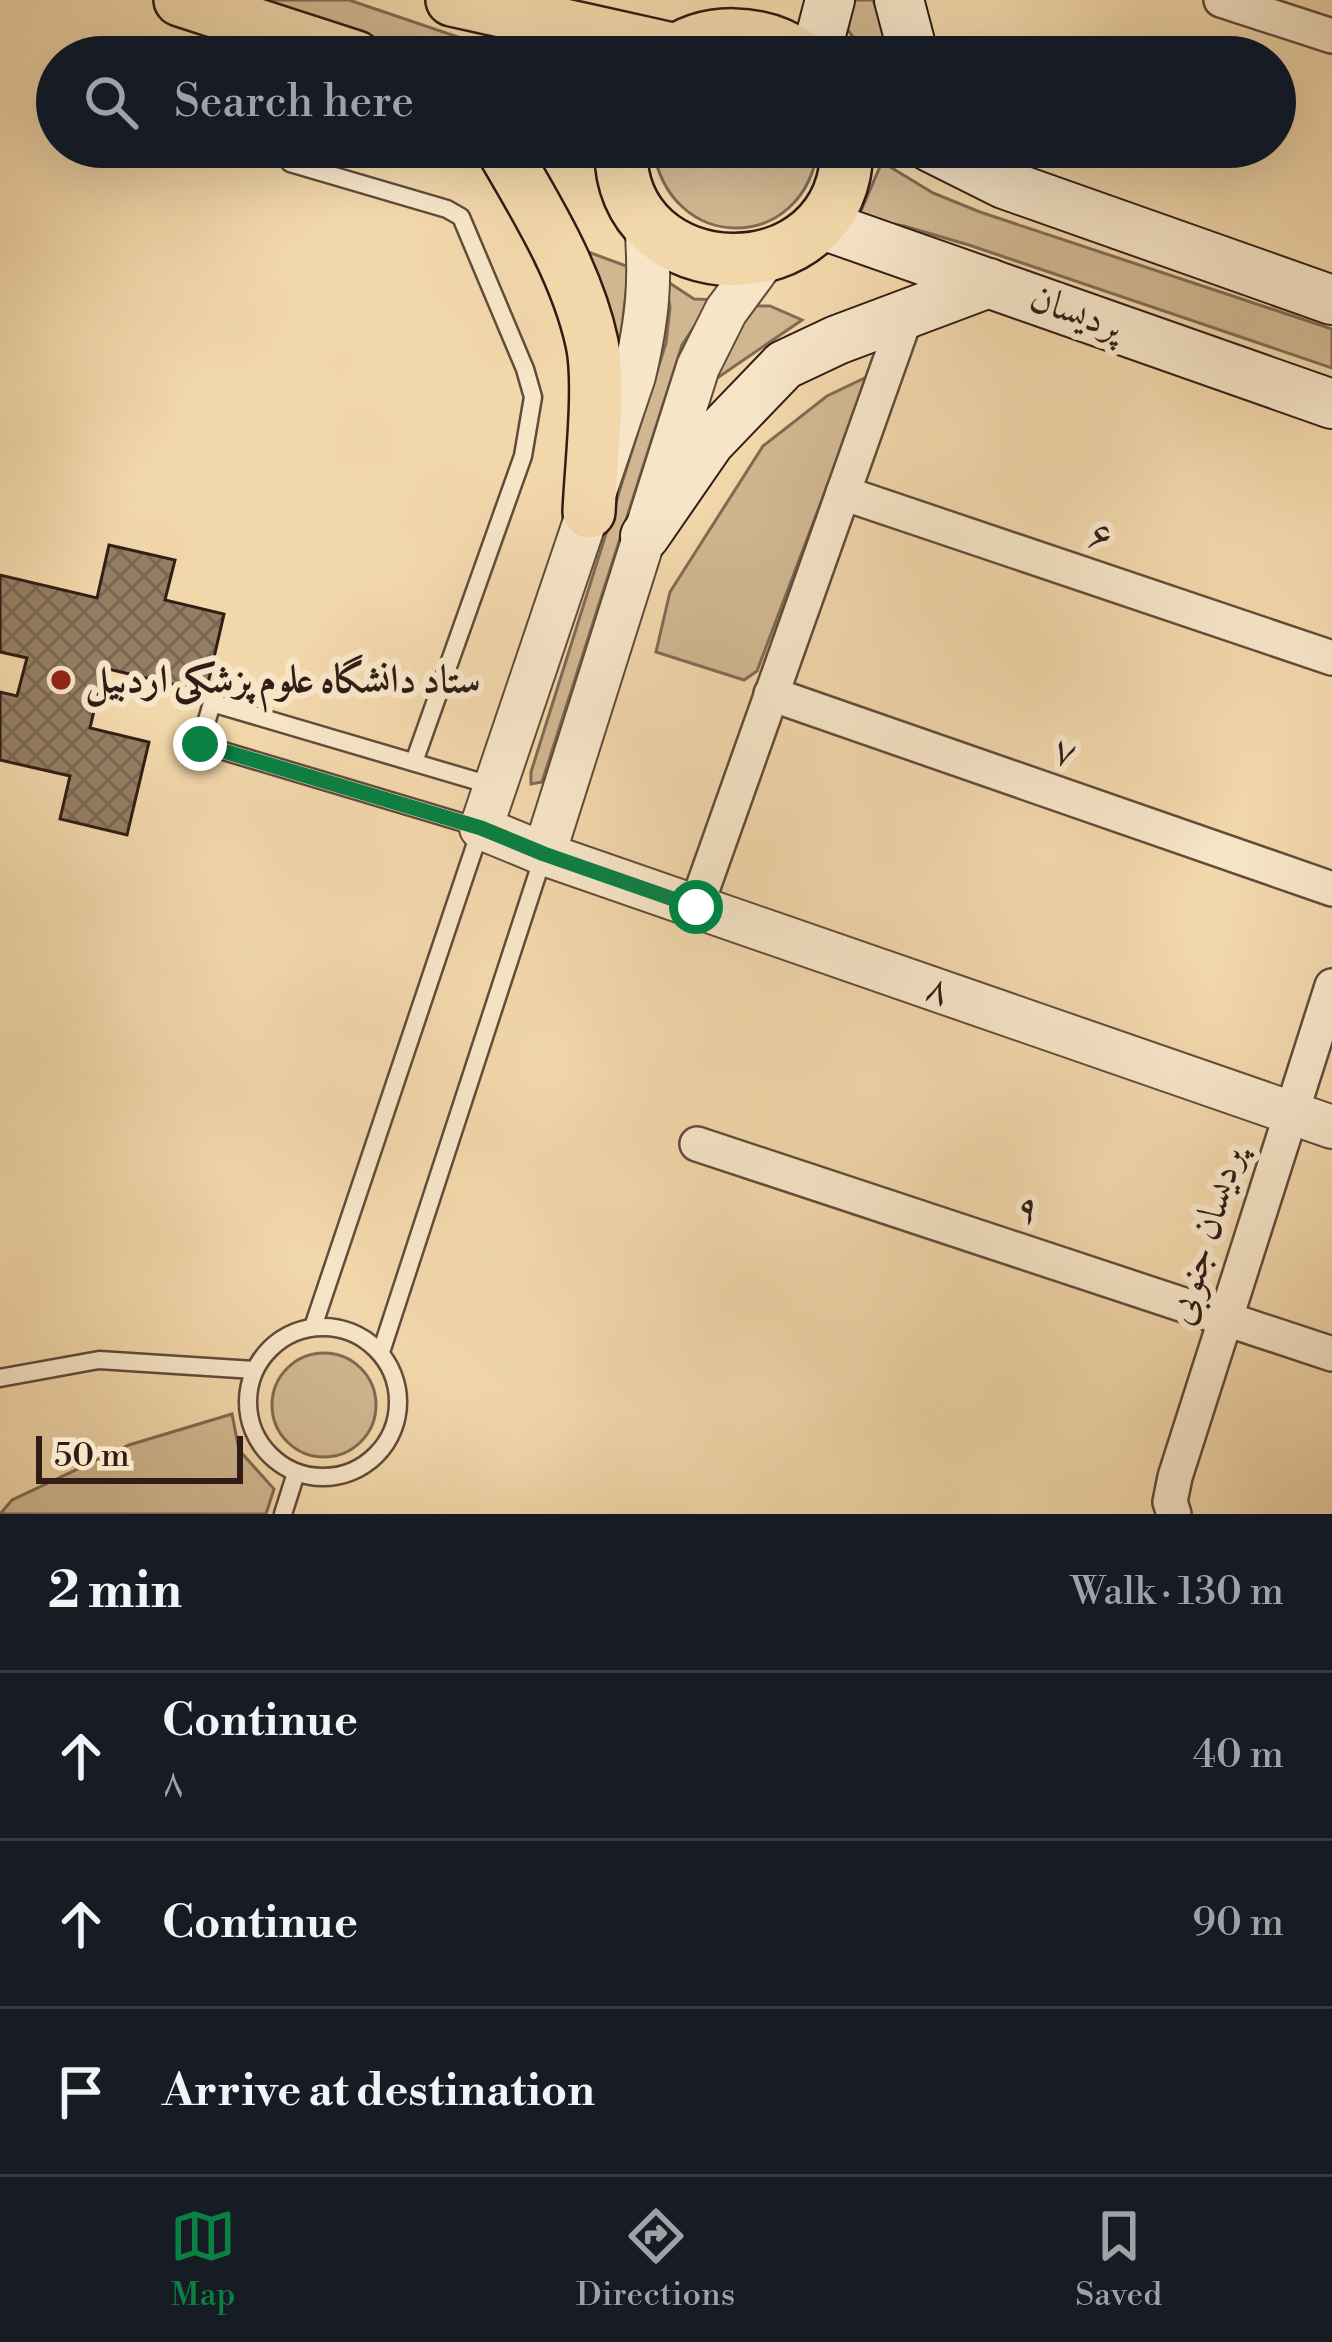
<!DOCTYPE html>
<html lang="en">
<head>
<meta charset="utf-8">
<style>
  body { margin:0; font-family:"Libre Bodoni",Amiri,serif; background:#242831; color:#f1f3f6 }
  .scale { position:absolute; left:36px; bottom:30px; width:207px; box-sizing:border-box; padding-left:12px; border:6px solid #311d16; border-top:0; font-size:33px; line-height:42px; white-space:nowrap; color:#311d16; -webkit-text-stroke:9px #f7e5c8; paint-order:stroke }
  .stop { position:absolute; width:36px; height:36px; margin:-27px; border:9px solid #0b8043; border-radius:50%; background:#fff }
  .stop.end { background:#0b8043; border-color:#fff; box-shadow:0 3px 12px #0008 }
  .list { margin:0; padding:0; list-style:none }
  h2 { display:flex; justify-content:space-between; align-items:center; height:156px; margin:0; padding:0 48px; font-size:51px }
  h2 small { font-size:39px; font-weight:400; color:#9ea1a6 }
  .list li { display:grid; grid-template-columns:78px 1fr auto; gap:36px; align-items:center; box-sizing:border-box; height:168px; padding:0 48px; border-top:3px solid #363941 }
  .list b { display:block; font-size:45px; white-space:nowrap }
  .list p { margin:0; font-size:39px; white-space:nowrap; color:#9ea1a6 }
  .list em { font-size:39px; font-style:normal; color:#9ea1a6 }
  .icon { flex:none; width:66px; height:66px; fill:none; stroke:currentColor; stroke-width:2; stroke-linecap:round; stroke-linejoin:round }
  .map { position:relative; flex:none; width:1332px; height:1514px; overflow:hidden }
  .search { position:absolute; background:#171b24; box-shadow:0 12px 48px #0002; left:36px; right:36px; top:36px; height:132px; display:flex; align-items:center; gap:30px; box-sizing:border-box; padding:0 42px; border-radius:66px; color:#9ea1a6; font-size:45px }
  .sheet { height:660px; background:#171b24 }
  nav { display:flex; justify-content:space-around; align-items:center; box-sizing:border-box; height:168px; border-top:3px solid #363941; background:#171b24; font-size:33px; color:#9ea1a6 }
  nav a { display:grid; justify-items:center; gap:6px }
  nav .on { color:#0b8043 }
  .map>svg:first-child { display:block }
  .green { fill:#d1b791; stroke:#816a54; stroke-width:3 }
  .building { fill:url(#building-cross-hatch); stroke:#311d16; stroke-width:3 }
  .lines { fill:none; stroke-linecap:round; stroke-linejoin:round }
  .service-casing { stroke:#614c3b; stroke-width:21 }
  .minor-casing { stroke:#614c3b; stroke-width:38 }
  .tertiary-casing { stroke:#614c3b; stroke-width:46 }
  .secondary-casing { stroke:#311d16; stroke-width:52 }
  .primary-casing { stroke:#311d16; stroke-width:56 }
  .service { stroke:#f7e5c8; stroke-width:16 }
  .minor { stroke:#f7e5c8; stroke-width:33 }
  .tertiary { stroke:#f7e5c8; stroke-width:42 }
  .secondary { stroke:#f7e5c8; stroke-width:48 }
  .primary { stroke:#f2d7aa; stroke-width:51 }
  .route { stroke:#0b8043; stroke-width:15 }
  .poi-dot { fill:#8f2418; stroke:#f7e5c8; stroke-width:4.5 }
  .labels { text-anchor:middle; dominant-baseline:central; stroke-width:12; stroke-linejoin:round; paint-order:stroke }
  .street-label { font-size:39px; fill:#311d16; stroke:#f7e5c8 }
  .poi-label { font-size:39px; font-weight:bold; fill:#311d16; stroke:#f7e5c8; text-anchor:start }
</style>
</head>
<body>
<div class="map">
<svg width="1332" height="1514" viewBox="0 0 1332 1514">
  <defs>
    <pattern id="building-cross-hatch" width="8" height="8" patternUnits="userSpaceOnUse" patternTransform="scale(3)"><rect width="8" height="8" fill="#957e63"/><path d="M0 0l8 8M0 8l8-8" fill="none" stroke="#7a6751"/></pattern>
  </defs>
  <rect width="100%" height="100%" fill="#f2d7aa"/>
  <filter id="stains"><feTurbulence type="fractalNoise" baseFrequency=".00167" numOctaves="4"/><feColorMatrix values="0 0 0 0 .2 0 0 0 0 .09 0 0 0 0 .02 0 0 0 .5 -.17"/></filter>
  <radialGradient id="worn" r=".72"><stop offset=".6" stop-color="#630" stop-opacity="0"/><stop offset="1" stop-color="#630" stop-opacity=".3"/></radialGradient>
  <!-- green -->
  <g class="green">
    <polygon points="251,0 349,0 517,57 422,57"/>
    <path d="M843 0H873L893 51C854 39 845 44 843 0Z"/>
    <path d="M653 147H818C805 255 668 255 653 147Z"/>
    <polygon points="882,162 933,193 980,212 1332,329 1332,368 969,245 904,226 858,218"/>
    <polygon points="572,246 629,267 621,335 609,381"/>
    <polygon points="665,280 694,299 721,300 702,315 682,345 542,782 531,784 531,772 666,343 670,307"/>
    <polygon points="749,306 770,306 802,320 707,385"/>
    <polygon points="869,376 757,671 744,680 656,652 670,592 763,446 827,396"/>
    <circle cx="324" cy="1405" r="52"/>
    <polygon points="232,1414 239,1450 274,1489 266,1514 0,1514 12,1500 129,1445"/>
  </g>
  <!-- building -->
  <polygon class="building" points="109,545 175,560 165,600 224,614 206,692 104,668 90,728 149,742 127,835 60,819 70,776 0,760 0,692 17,696 27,658 0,652 0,575 97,598"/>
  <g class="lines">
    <!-- service casing -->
    <g class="service-casing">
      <g id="service">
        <polyline points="290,163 447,209 461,217 525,369 533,397 523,456 414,762"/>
        <circle cx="323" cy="1402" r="75"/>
        <polyline points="313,1327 481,828 200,744 212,703 497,787"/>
        <polyline points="381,1352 543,857"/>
        <polyline points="0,1378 99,1360 254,1370"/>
        <polyline points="283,1514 296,1473"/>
      </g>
    </g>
    <!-- minor casing -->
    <g class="minor-casing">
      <g id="minor">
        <polyline points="1221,0 1332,36"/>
        <polyline points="843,493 1332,658"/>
        <polyline points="771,694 1332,889"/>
        <polyline points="696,907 906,316"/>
        <polyline points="697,1144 1332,1354"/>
        <polyline points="1174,1514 1170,1502 1175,1477 1332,986"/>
      </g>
    </g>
    <!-- tertiary casing -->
    <g class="tertiary-casing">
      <g id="tertiary">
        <path d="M646 221C651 281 648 317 634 376L481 828 544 854 1332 1127"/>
        <polyline points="544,854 698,367 726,311 765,258"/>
      </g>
    </g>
    <!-- secondary casing -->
    <g class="secondary-casing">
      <g id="secondary">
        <polyline points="899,0 914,57"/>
        <polyline points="815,57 830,0"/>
        <polyline points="930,147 1004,184 1332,300"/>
        <polyline points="820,224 1332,404"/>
        <polyline points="645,536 710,442 784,365 837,340 989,283"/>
      </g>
    </g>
    <!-- primary casing -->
    <g class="primary-casing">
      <g id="primary">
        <polyline points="180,0 356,57"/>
        <polyline points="452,0 676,50"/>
        <path d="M667 57C706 26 762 29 802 57"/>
        <path d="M501 147C536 207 577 273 592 343 601 384 591 467 589 512"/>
        <path d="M621 147C616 294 847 300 847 147"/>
      </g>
    </g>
    <!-- service -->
    <use href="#service" class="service"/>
    <!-- minor -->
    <use href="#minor" class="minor"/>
    <!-- tertiary -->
    <use href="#tertiary" class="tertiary"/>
    <!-- secondary -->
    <use href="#secondary" class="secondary"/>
    <!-- primary -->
    <use href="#primary" class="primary"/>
  </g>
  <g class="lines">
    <!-- route -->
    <polyline class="route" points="200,744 481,828 544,854 696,907"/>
  </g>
  <!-- markers -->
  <circle class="poi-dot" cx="61" cy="680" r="12"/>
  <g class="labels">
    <!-- street labels -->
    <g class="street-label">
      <text transform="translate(1076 313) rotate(20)">پردیسان</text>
      <text transform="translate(1101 536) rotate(19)">۶</text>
      <text transform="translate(1065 752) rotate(19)">۷</text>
      <text transform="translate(938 990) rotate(19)">۸</text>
      <text transform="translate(1028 1209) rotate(18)">۹</text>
      <text transform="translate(1206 1236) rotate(-73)">پردیسان جنوبی</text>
    </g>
    <!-- poi labels -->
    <g class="poi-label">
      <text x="85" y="680">ستاد دانشگاه علوم پزشکی اردبیل</text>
    </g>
  </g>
  <rect width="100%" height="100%" filter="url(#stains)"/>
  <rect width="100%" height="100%" fill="url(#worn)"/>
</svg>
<div class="scale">50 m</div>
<div class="stop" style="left:696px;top:907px"></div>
<div class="stop end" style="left:200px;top:744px"></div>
<div class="search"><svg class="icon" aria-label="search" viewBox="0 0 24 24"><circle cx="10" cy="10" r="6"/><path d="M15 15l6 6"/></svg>Search here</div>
</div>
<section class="sheet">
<h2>2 min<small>Walk · 130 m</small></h2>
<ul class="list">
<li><svg class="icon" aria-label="ahead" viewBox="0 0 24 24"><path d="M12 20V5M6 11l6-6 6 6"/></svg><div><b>Continue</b><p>۸</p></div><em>40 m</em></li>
<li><svg class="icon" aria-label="ahead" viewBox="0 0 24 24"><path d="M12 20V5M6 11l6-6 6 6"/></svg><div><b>Continue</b></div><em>90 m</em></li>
<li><svg class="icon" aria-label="arrive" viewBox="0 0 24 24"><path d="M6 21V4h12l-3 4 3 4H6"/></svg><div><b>Arrive at destination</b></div></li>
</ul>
</section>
<nav>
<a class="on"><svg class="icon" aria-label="map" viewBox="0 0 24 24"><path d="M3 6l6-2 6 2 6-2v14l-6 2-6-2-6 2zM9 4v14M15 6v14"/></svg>Map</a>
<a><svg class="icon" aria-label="directions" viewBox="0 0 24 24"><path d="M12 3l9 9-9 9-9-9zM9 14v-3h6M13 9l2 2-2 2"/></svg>Directions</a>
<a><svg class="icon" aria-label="saved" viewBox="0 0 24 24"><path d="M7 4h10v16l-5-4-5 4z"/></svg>Saved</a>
</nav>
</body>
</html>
